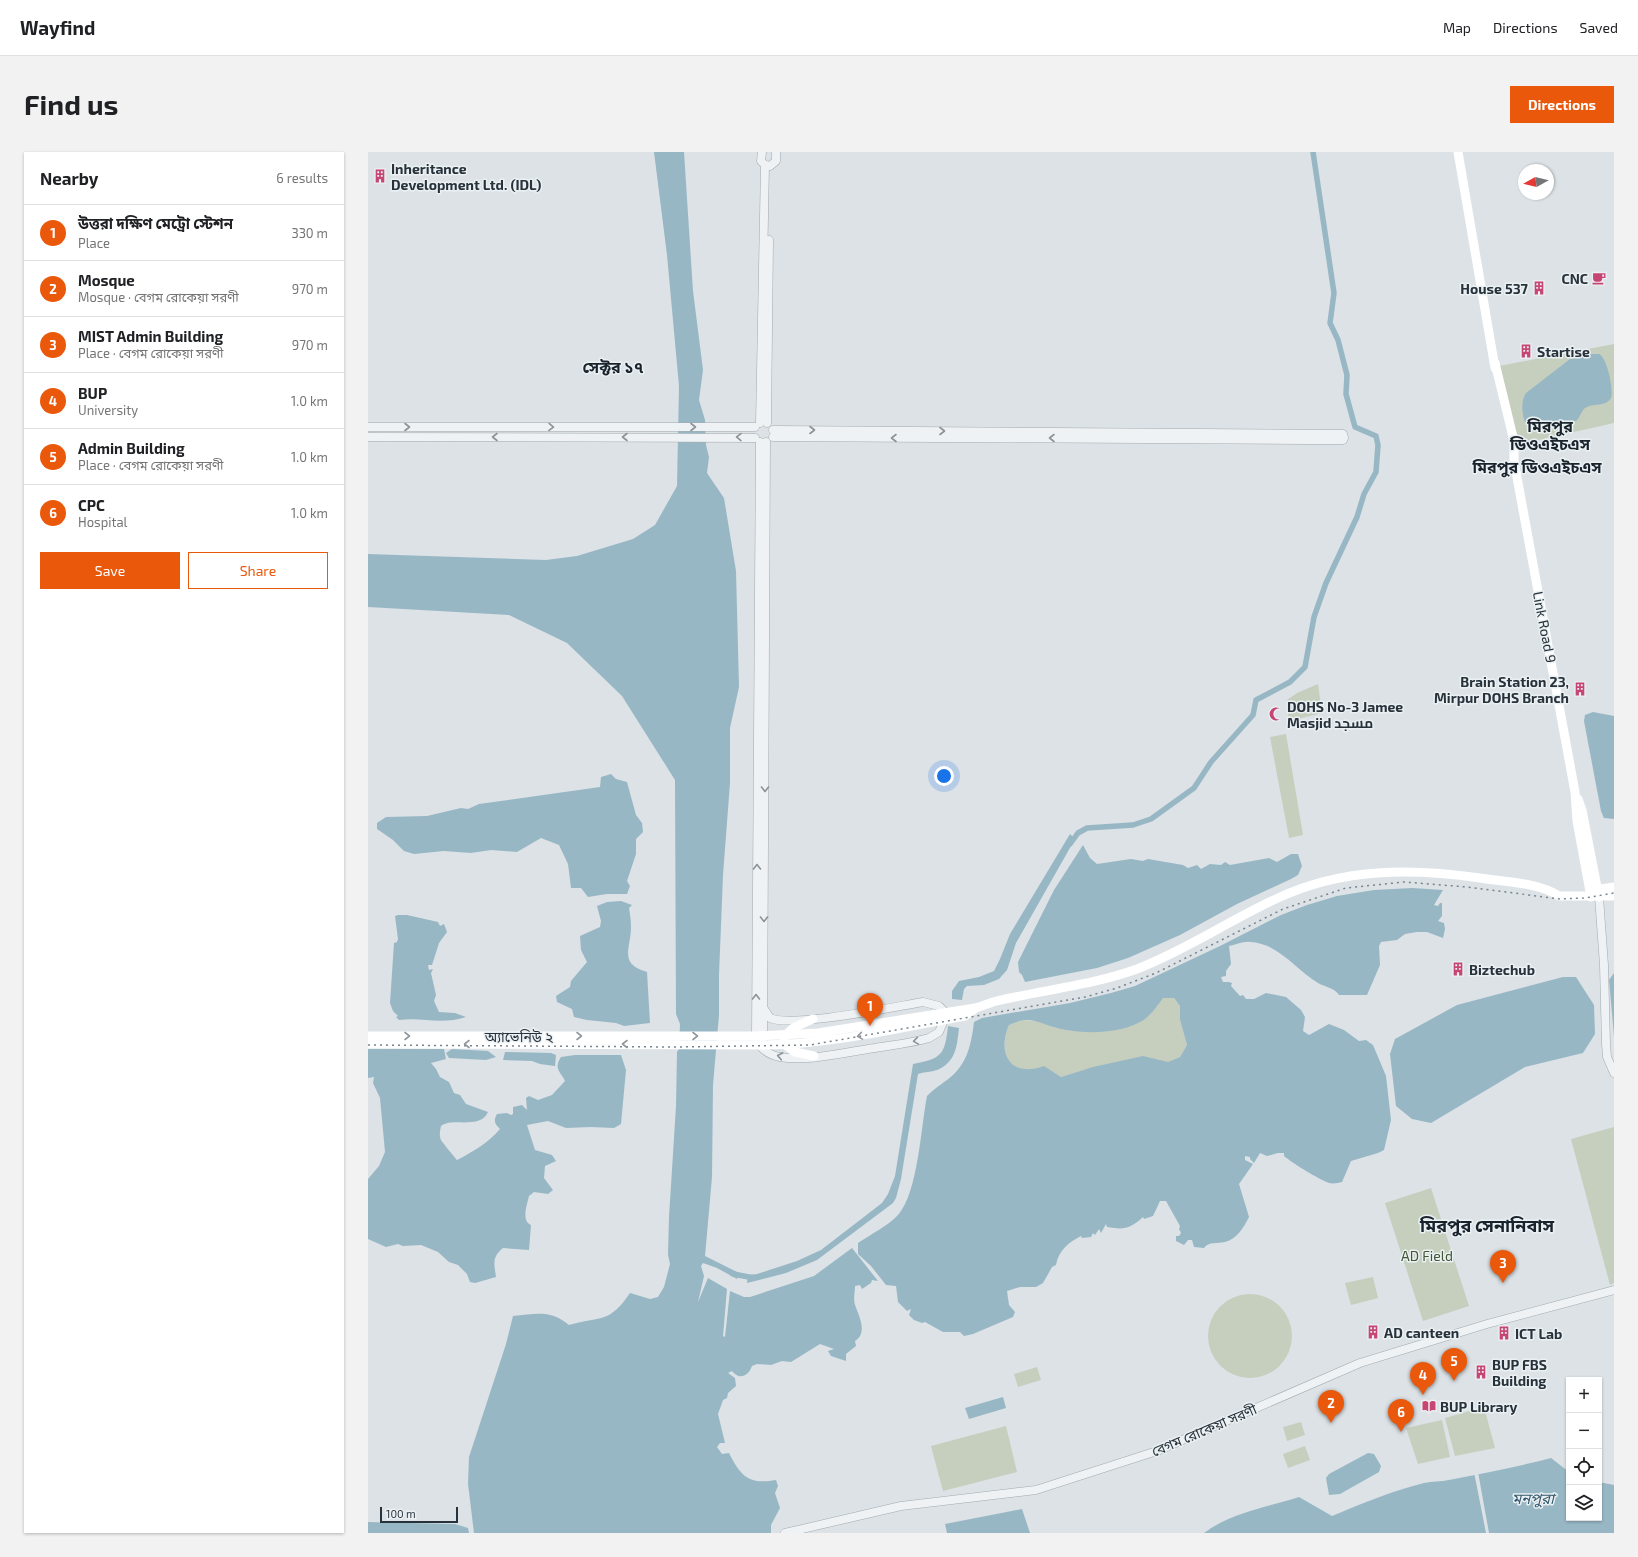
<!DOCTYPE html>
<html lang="en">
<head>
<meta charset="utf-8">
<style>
  body { margin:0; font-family:"Exo 2",Cairo,"Noto Sans Bengali",sans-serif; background:#f2f2f2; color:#202124 }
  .controls { position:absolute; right:12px; bottom:12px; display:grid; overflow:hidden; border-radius:0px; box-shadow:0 1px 3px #0004 }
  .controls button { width:36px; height:36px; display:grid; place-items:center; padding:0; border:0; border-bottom:1px solid #e0e0e0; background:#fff; color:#202124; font:20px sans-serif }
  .compass { position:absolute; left:1150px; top:12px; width:36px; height:36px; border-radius:50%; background:#fff; box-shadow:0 1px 3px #0004; rotate:262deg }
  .scale { position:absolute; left:12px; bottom:10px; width:78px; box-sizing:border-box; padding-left:4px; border:2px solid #27323b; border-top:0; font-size:11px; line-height:14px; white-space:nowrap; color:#27323b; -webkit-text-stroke:3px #ebf0f3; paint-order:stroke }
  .you { position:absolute; left:576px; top:624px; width:14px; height:14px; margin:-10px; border:3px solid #fff; border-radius:50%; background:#1a73e8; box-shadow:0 0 0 6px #1a73e833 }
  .badge { display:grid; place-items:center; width:26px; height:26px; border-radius:50%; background:#ea580c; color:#fff; font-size:13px; font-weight:700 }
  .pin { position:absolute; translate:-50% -33px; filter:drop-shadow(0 1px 2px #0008) }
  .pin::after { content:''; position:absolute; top:21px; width:14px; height:12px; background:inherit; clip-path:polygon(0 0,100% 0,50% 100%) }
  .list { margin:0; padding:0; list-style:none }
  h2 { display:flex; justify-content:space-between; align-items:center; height:52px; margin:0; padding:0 16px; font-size:17px }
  h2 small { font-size:13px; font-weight:400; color:#757577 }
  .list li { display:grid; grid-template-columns:26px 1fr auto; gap:12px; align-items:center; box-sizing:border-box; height:56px; padding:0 16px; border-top:1px solid #e0e0e0 }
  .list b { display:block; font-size:15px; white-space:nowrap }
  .list p { margin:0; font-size:13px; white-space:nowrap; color:#757577 }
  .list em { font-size:13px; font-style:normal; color:#757577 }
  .actions { display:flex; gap:8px; padding:12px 16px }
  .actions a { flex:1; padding:9px 0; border:1px solid #ea580c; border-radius:0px; text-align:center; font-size:14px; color:#ea580c }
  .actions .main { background:#ea580c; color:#fff }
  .icon { flex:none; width:22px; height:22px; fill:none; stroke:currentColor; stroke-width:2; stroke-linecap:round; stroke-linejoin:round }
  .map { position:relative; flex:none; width:1246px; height:1381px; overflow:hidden; border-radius:0px }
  header { display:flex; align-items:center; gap:24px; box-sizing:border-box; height:56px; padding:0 20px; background:#fff; border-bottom:1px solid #e0e0e0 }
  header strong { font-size:19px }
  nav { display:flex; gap:22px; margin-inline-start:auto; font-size:14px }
  .intro { display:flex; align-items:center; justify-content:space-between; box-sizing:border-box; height:96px; padding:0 24px }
  h1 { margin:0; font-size:28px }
  .button { padding:10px 18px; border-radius:0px; background:#ea580c; color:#fff; font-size:14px; font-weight:700 }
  main { display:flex; gap:24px; padding:0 24px }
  aside { flex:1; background:#fff; border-radius:0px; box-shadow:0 1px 3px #0004 }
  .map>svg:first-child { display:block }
  .green { fill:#c6cfbe }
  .water { fill:#98b7c5; fill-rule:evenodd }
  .pier { fill:#dce2e6 }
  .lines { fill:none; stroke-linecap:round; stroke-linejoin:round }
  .canal { stroke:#98b7c5; stroke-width:5.5 }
  .tertiary-casing { stroke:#a2aaaf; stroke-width:9 }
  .tertiary { stroke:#eff2f4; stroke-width:8 }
  .secondary { stroke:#fff; stroke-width:9 }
  .rail { stroke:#76848e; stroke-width:1.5; stroke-dasharray:2 4; stroke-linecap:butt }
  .oneway { stroke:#8b9298 }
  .oneway2 { stroke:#93989d }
  .labels { text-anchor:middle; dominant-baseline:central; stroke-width:3; stroke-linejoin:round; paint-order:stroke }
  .poi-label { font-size:14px; font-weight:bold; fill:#27323b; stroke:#ebf0f3; text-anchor:start }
  .street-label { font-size:14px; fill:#27323b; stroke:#ebf0f3 }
  .park-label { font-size:14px; fill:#425635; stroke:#ebf0f3 }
  .water-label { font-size:15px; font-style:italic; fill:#33586d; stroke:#ebf0f3 }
  .quarter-label { font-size:16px; font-weight:bold; fill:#19232c; stroke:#ebf0f3 }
  .district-label { font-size:18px; font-weight:bold; fill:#19232c; stroke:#ebf0f3 }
</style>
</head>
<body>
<header>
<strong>Wayfind</strong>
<nav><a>Map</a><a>Directions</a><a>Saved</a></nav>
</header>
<div class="intro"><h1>Find us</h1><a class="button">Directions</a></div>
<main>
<aside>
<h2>Nearby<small>6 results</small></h2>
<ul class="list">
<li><span class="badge">1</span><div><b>উত্তরা দক্ষিণ মেট্রো স্টেশন</b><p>Place</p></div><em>330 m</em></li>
<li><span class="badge">2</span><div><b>Mosque</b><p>Mosque · বেগম রোকেয়া সরণী</p></div><em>970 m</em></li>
<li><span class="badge">3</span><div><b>MIST Admin Building</b><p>Place · বেগম রোকেয়া সরণী</p></div><em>970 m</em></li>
<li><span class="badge">4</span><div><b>BUP</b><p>University</p></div><em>1.0 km</em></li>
<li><span class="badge">5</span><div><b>Admin Building</b><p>Place · বেগম রোকেয়া সরণী</p></div><em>1.0 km</em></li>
<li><span class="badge">6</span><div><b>CPC</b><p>Hospital</p></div><em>1.0 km</em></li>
</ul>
<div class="actions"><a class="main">Save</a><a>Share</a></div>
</aside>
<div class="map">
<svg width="1246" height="1381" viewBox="0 0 1246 1381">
  <rect width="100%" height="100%" fill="#dce2e6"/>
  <!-- green -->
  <g class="green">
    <polygon points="1246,192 1246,271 1148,293 1131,214"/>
    <polygon points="950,532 954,561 922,569 920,563 919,548 929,541"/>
    <polygon points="918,582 935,683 921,686 902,585"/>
    <path d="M795 845 806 846 812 854V868L819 893 812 905 800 911C770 901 723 916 693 925L676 915C644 926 628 903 641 873L652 868 668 869 789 853Z"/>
    <polygon points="1246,975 1246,1131 1242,1133 1203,987"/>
    <polygon points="1063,1036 1101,1154 1055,1169 1017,1051"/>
    <polygon points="1005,1125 1010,1146 983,1153 977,1131"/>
    <circle cx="882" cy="1184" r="42"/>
    <polygon points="669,1215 673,1228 650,1235 646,1222"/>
    <polygon points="1116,1255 1127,1296 1087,1304 1077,1266"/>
    <polygon points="1074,1268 1082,1305 1050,1312 1038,1276"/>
    <polygon points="933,1270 937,1283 919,1289 915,1275"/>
    <polygon points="638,1274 649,1320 575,1339 563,1294"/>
    <polygon points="937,1294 942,1308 920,1316 915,1302"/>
  </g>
  <!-- water -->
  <g class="water">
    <path d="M286 0H316L325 139 335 218 331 248 337 268 338 293 341 305 339 321 356 346 368 419 371 535 362 576V631L355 723 351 823V863L345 933 344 1025 337 1104 371 1121 369 1127 349 1116 335 1111 333 1114 336 1124 330 1150 340 1126 359 1137 355 1184 357 1185 362 1139 376 1145H382L446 1124 484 1096 510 1129 504 1128 503 1131 494 1137 492 1133 487 1134C487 1140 485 1147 487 1153 491 1164 500 1181 487 1189L488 1194 478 1202V1209L463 1204 460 1199 466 1197 452 1192 423 1210 414 1209 403 1213 389 1212 384 1214C380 1225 371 1228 364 1219L360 1221 367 1226 368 1234 360 1241 359 1246 355 1248 350 1262 357 1291H352L349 1295 354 1302 361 1301C373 1324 380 1333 408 1328L410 1334 407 1341 412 1356 403 1373V1381H106L100 1332 101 1305 138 1192 145 1164C168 1162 182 1157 201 1173 233 1164 241 1172 262 1141L282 1147 290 1145 296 1135 302 1112 300 1103 301 1065 308 954 309 900 311 897 312 872 308 862 307 628 254 544 199 491 141 463 0 455V402L178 408 209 404 265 387 287 373 309 334 311 234 299 103Z"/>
    <path d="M1221 202H1231C1239 205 1246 238 1243 246 1238 255 1225 251 1217 256 1213 259 1212 266 1208 269L1170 277H1164L1159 274C1154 266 1152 249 1158 241L1202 207Z"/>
    <polygon points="1225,560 1246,564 1246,667 1236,666 1233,659 1216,569 1217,563"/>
    <polygon points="243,622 248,627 259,630 268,663 274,671 275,680 268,687 268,702 259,729 262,734 259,742 239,742 220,745 213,736 203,736 200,712 191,693 173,686 149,700 123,698 103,701 76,699 46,702 36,699 25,688 9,677 9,671 18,665 59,664 93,656 100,657 111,652 232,635 233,625"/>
    <polygon points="702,682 707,687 648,791 639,818 631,827 616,833 599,834 596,837 594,848 584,847 584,839 591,829 611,825 626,819 632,807 642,782"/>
    <polygon points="715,693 722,706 729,712 763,707 775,709 780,707 815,713 820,716 829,713 833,717 842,712 853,713 857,710 862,713 901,706 909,710 923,702 930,702 934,714 930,723 923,727 869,752 812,783 760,806 729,816 657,830 654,823 651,820 650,810 686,738"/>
    <path d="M1044 736 1075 738 1066 753 1070 754 1072 751H1074V764L1070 769 1076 771 1077 777 1075 786 1059 780H1049L1037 782 1029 788 1013 790 1011 794 1012 813 999 843H971C967 836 957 835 950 831 928 818 910 791 882 790 876 789 867 793 861 794L863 812 858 819V824L853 825 855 830H861L864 831 863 834 872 844 875 843 878 847H886L898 841 918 845 933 858 937 865 935 879 941 883 961 872 976 878 991 889 998 888 1005 893 1018 924 1023 968 1016 998 1010 1001 983 1009 974 1030C970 1031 965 1032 961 1031 949 1026 927 1013 916 1004V1001H910L899 1004 892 1001 886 1011 882 1007V1005L877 1004V1008L885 1012 871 1032 881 1065C876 1075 869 1087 857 1090 849 1092 841 1089 836 1096L826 1095 824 1088H820L816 1093 808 1089V1084H811L813 1081 811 1077 812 1074 798 1049H792L785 1064 776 1067 775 1065C762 1077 756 1078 739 1075L738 1072 733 1081 731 1077 727 1083 725 1081 723 1085 714 1086 713 1084C701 1090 690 1099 688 1113L684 1115 675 1131 668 1135H652L639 1139 641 1153 647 1160 645 1165 605 1182 596 1184 592 1180H575L557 1170 554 1171 546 1168 541 1163 543 1157 539 1159 530 1150 528 1134 518 1133 503 1114 490 1102V1091C503 1082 520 1074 530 1063 550 1041 553 974 559 944 566 937 572 933 579 928 599 913 603 894 606 870L614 866 702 851 743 841 767 834 852 794 913 763 939 753 969 744 1006 738ZM795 846H806L812 854V868L819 893 812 905 800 910 775 904 725 915 693 925 676 914C644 926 628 903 641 873 663 862 671 872 693 877 717 882 750 882 772 870 781 866 789 854 795 846Z"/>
    <path d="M253 749 264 753 261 756C262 762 263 769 263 775 263 796 250 812 279 820L282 871 256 874 248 871 219 868 206 865 204 857 189 850 188 844 202 835 203 829 219 810 213 798 212 784 232 775 233 769 229 754 239 750Z"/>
    <path d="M30 763H39L70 770 72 774 76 772 79 780 71 791 64 813H60L61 818 65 817 63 821 68 843 66 849 71 860 87 861 98 865C74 873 54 865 31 868L28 865 30 864 25 859 22 851 26 791 29 790 30 787 27 764Z"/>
    <polygon points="1246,821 1246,884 1241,828"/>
    <polygon points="1195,825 1208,825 1226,853 1227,882 1215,901 1157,915 1063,971 1044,967 1028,954 1022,902 1027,887 1089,853"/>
    <path d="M580 874 591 876C589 894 588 910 569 918 563 920 556 920 550 922L533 1027 528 1046 525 1051 449 1108 418 1121 379 1131 380 1123 389 1122 429 1109 453 1098 514 1051 520 1042 527 1024 545 912C573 907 577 903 580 874Z"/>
    <path d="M0 897H76L78 907 63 911 68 917 72 925 81 930 86 941 92 943 98 952 120 960C112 978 85 965 73 974 72 979 71 983 73 988 74 990 88 1007 89 1008 105 1000 121 990 132 977 127 972 125 969 129 962L139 961 143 963 145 962V955L154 953 159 958 158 946 161 944 170 948 184 943 197 929C193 920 185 917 193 905L207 903H253L258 918 253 972 246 976 223 975 198 976 180 969 159 973 167 998 184 1003 188 1009 177 1014 176 1026 185 1038 180 1042 166 1040 161 1044C159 1053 153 1069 163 1073L161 1098 135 1096C124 1105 126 1111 128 1125L107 1131 102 1130 99 1122 90 1113 81 1110 70 1100 53 1093 35 1094 30 1092 18 1095 0 1087V1027L11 1014 17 1000 12 946 5 931 6 925 0 926Z"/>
    <polygon points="84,897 120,899 128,905 118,908 81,906 78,901"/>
    <polygon points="137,900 183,901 188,903 187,914 172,912 164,909 135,908"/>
    <polygon points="635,1245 638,1256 601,1267 597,1256"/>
    <polygon points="1000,1301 1006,1302 1013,1314 1011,1320 972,1342 961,1343 958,1326 961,1322"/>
    <path d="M1183 1306 1201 1320V1366H1231V1330L1246 1333V1381H836C862 1361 900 1355 931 1345L964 1364C995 1351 1024 1339 1056 1331 1064 1329 1073 1330 1081 1328 1115 1321 1149 1315 1183 1306Z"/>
    <polygon points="654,1357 662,1381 579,1381 577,1372"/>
    <polygon points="0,1370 87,1372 100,1376 101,1381 0,1381"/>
  </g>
  <!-- pier -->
  <polygon class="pier" points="1106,1320 1110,1320 1121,1381 1118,1381"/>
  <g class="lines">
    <!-- canal -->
    <g class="canal">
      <polyline points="702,692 710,681 719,676 765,673 783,667 826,636 843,610 885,563 888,548 922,530 937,515 946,465 958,431 989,365 996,342 1008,320 1010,293 1008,284 987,275 978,242 979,223 970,188 962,171 966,141 945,0"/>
      <polyline points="365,1122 386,1126"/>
    </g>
    <!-- tertiary casing -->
    <g class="tertiary-casing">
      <g id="tertiary">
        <polyline points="394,0 393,9 397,13 402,14 408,9 408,0"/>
        <polyline points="392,271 397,13"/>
        <polyline points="399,271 401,88"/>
        <polyline points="0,275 387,275"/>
        <polyline points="0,285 387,286"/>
        <polyline points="405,285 938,288 975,288 976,286 975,282 405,278"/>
        <path d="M392 290 388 884C390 896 401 903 412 905 440 910 478 900 507 896 525 893 544 891 561 886L571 880 576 868"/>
        <polyline points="1231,745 1236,813 1238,892 1239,905 1246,921"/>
        <path d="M396 857 402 866C424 876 525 855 555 850L571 854 577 860"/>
        <polyline points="395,890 398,290"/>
        <polyline points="417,1381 533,1354 668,1338 789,1299 992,1211 1119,1172 1246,1138"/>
      </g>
    </g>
    <!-- tertiary -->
    <use href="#tertiary" class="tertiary"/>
    <!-- secondary -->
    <g class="secondary">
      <polyline points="1090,0 1127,216"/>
      <polyline points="1127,211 1146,289 1146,309 1207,640 1209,669 1223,745"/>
      <polyline points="1210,647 1214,658 1231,745"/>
      <polyline points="1225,738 1246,735"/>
      <polyline points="445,867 425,876 416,885 416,892 427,900 446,904"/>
      <polyline points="0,884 388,884 450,881 607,856"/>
      <path d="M0 892 391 893C461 893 529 876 597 864L608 856 625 850C673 838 722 834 769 817 818 798 862 768 910 746 974 716 1043 716 1112 726 1136 730 1169 730 1191 744H1246"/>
    </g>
    <!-- rail -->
    <polyline class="rail" points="0,893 307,895 442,893 677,852 717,845 749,836 788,821 915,757 978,736 1036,730 1099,735 1192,747 1217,746 1246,741"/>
  </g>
  <!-- one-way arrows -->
  <defs><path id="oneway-chevron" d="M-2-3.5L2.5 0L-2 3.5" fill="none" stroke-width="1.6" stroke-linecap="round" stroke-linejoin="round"/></defs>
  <g class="oneway">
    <use href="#oneway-chevron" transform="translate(39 275)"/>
    <use href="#oneway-chevron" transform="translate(183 275) rotate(1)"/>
    <use href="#oneway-chevron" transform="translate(325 275)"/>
    <use href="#oneway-chevron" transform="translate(444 278)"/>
    <use href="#oneway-chevron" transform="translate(574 279)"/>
    <use href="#oneway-chevron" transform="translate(127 285) rotate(180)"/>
    <use href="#oneway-chevron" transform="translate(257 285) rotate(180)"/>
    <use href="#oneway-chevron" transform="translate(371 285) rotate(-179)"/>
    <use href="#oneway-chevron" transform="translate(526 286) rotate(-180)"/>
    <use href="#oneway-chevron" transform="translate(684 286) rotate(180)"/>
    <use href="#oneway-chevron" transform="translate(397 637) rotate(90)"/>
    <use href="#oneway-chevron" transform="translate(389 715) rotate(-90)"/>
    <use href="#oneway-chevron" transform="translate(396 767) rotate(90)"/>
    <use href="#oneway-chevron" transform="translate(388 845) rotate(-90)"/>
    <use href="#oneway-chevron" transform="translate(548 889) rotate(171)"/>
    <use href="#oneway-chevron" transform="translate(412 904) rotate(-169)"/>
  </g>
  <g class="oneway2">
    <use href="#oneway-chevron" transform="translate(39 884)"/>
    <use href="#oneway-chevron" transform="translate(211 884)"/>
    <use href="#oneway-chevron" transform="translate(327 884)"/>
    <use href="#oneway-chevron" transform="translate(492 884) rotate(171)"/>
    <use href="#oneway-chevron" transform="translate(99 892) rotate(-180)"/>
    <use href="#oneway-chevron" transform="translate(257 892) rotate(-180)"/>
  </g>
  <!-- icons -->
  <defs>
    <g id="building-bare" transform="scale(1.08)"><path d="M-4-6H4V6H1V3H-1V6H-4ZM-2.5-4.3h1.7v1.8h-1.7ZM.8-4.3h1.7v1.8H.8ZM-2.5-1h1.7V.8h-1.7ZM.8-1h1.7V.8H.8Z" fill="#c74573" stroke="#ebf0f3" stroke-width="2.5" paint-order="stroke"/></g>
    <g id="cafe-bare" transform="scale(1.08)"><path d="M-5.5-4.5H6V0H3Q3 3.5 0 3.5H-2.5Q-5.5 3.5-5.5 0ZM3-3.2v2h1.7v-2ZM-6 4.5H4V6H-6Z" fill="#c74573" stroke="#ebf0f3" stroke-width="2.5" paint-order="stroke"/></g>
    <g id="mosque-bare" transform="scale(1.08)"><path d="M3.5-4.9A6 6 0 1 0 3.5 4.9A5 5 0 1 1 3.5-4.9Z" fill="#c74573" stroke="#ebf0f3" stroke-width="2.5" paint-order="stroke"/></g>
    <g id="library-bare" transform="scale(1.08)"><path d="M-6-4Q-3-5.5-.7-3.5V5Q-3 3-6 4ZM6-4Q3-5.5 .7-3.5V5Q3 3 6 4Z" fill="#c74573" stroke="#ebf0f3" stroke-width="2.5" paint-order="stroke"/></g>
  </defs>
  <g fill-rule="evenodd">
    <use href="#building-bare" x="12" y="24"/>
    <use href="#cafe-bare" x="1231" y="126"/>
    <use href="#building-bare" x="1171" y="136"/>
    <use href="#building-bare" x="1158" y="199"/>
    <use href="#building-bare" x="1212" y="537"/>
    <use href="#mosque-bare" x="908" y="562"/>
    <use href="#building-bare" x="1090" y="817"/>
    <use href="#building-bare" x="1005" y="1180"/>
    <use href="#building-bare" x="1136" y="1181"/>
    <use href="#building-bare" x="1113" y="1220"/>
    <use href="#library-bare" x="1061" y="1254"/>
  </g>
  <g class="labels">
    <!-- poi labels -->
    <g class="poi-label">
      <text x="23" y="16">Inheritance<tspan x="23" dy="16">Development Ltd. (IDL)</tspan></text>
      <text x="1220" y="126" text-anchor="end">CNC</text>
      <text x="1160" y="136" text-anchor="end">House 537</text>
      <text x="1169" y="199">Startise</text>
      <text x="1201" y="529" text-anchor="end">Brain Station 23,<tspan x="1201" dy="16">Mirpur DOHS Branch</tspan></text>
      <text x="919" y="554">DOHS No-3 Jamee<tspan x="919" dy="16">Masjid مسجد</tspan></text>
      <text x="1101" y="817">Biztechub</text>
      <text x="1016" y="1180">AD canteen</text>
      <text x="1147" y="1181">ICT Lab</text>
      <text x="1124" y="1212">BUP FBS<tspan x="1124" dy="16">Building</tspan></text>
      <text x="1072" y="1254">BUP Library</text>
    </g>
    <!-- street labels -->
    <g class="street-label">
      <text transform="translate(1177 475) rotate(79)">Link Road 9</text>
      <text x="151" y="884">অ্যাভেনিউ ২</text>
      <text transform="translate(836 1278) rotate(-23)">বেগম রোকেয়া সরণী</text>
    </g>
    <!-- park labels -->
    <g class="park-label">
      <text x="1059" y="1103">AD Field</text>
    </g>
    <!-- water labels -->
    <g class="water-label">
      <text x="1165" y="1346">মনপুরা</text>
    </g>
    <!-- quarter labels -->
    <g class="quarter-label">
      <text x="245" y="214">সেক্টর ১৭</text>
      <text x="1182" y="273">মিরপুর<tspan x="1182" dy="18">ডিওএইচএস</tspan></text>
      <text x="1169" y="314">মিরপুর ডিওএইচএস</text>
    </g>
    <!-- district labels -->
    <g class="district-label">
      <text x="1119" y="1073">মিরপুর সেনানিবাস</text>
    </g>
  </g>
</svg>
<div class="controls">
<button>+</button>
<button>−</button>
<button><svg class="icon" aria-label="locate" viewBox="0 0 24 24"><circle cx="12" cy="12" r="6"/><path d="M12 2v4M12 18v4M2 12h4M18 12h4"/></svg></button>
<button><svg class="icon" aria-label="layers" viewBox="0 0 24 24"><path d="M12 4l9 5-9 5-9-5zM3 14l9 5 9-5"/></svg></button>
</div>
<svg class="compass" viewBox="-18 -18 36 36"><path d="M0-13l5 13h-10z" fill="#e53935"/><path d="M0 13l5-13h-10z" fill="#757577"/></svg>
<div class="scale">100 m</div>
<div class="you"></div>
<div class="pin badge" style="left:502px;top:874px">1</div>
<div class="pin badge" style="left:963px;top:1271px">2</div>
<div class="pin badge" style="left:1135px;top:1131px">3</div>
<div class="pin badge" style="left:1055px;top:1243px">4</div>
<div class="pin badge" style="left:1086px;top:1229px">5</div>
<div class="pin badge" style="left:1033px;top:1280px">6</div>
</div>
</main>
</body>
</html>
